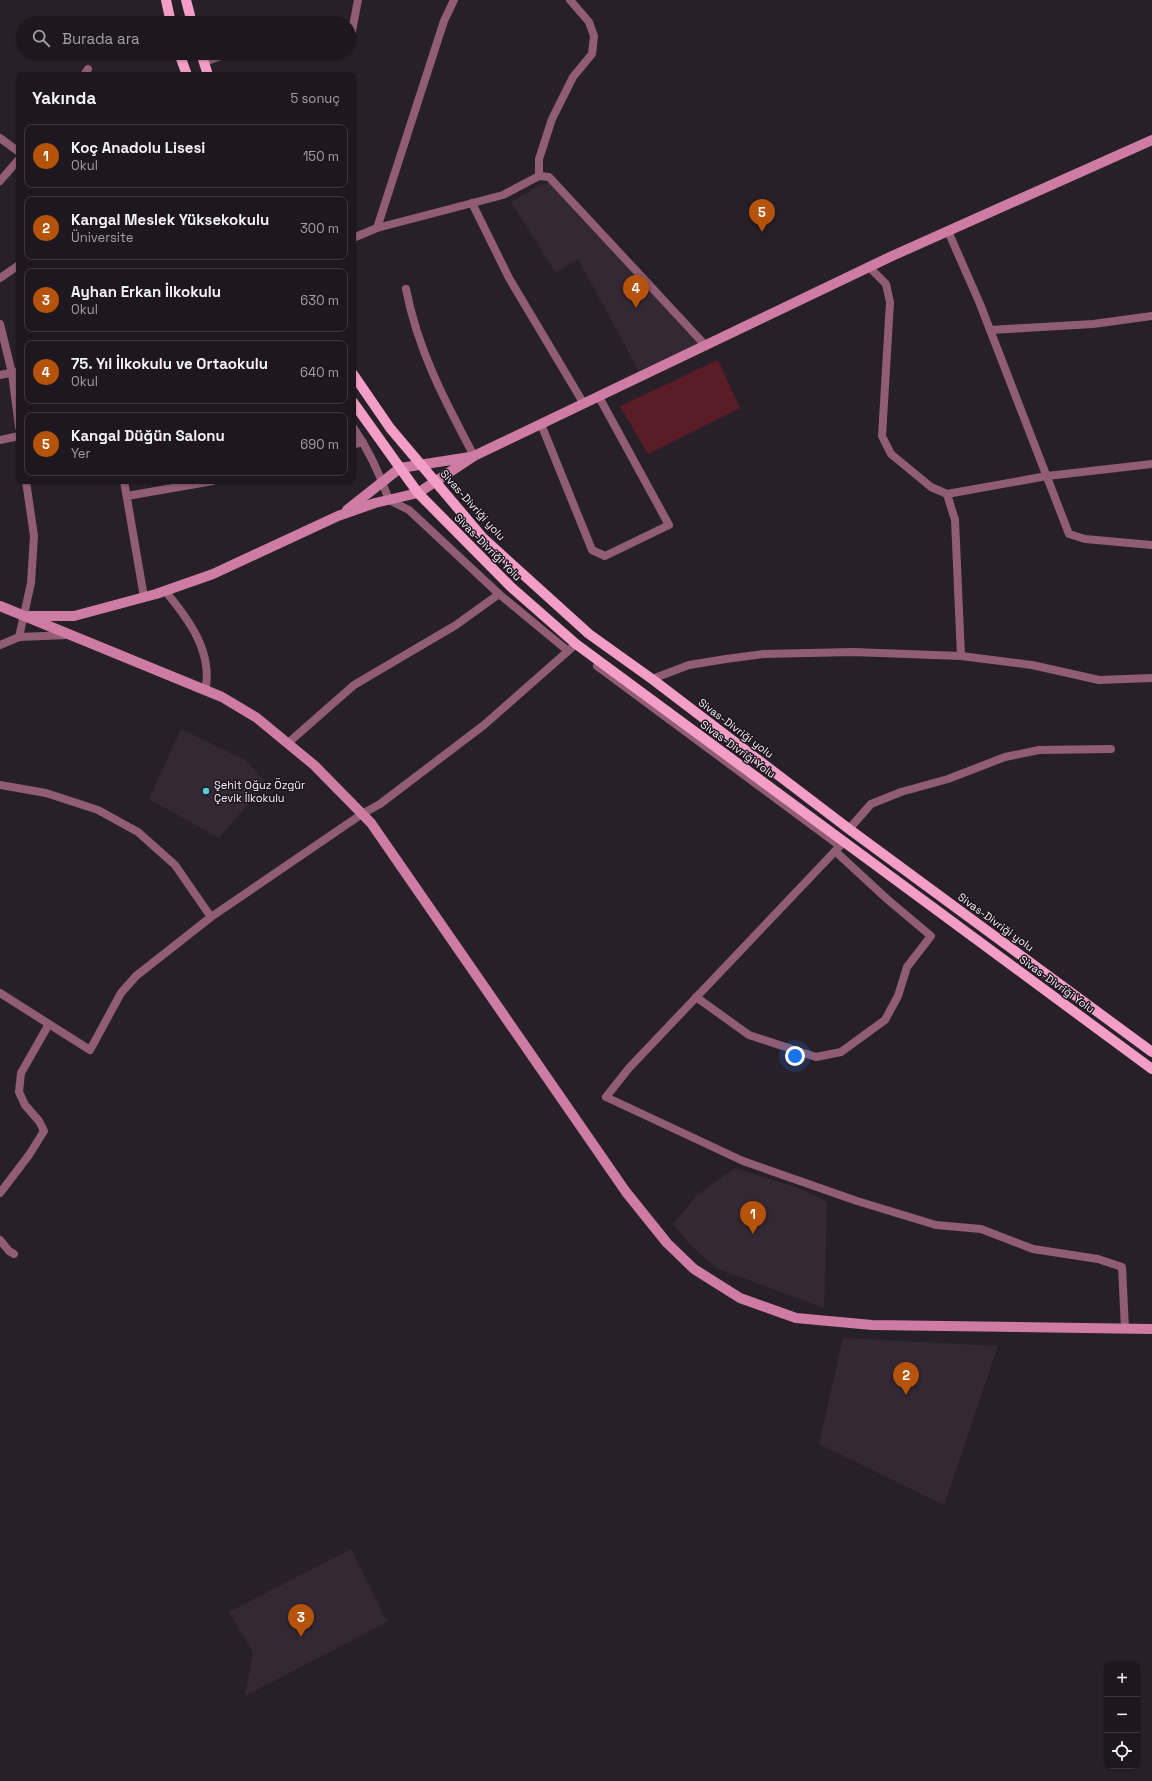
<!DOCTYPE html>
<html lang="tr">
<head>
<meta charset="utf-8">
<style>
  body { margin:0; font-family:"Space Grotesk",sans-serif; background:#2b252b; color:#f1f3f6 }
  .controls { position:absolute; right:12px; bottom:12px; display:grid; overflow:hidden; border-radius:8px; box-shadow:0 1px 3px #0004 }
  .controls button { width:36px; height:36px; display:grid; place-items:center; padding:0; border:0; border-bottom:1px solid #3c373c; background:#1e181e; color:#f1f3f6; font:20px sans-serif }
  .you { position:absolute; left:795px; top:1056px; width:14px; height:14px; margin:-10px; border:3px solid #fff; border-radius:50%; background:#1a73e8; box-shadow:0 0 0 6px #1a73e833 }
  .badge { display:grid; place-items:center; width:26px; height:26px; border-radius:50%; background:#b45309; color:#fff; font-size:13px; font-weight:700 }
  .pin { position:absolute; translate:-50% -33px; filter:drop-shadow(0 1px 2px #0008) }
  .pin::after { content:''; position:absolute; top:21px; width:14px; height:12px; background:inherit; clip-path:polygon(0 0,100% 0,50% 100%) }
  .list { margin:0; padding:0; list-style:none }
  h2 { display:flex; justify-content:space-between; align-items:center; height:52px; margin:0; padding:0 16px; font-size:17px }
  h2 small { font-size:13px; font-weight:400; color:#a1a0a4 }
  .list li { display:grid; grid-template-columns:26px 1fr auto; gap:12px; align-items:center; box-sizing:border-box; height:64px; margin:0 8px 8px; padding:0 8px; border:1px solid #3c373c; border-radius:8px }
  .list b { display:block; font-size:15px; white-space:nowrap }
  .list p { margin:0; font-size:13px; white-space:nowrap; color:#a1a0a4 }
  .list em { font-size:13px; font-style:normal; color:#a1a0a4 }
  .icon { flex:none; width:22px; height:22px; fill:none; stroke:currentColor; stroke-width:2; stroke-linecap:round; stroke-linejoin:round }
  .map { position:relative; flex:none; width:1152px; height:1781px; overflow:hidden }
  .search { position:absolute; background:#1e181e; box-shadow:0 1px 3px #0004; left:16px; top:16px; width:340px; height:44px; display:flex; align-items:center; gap:10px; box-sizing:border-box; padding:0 14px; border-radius:22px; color:#a1a0a4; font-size:15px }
  .panel { position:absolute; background:#1e181e; box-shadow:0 1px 3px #0004; left:16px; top:72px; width:340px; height:412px; border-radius:8px }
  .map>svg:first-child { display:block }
  .built { fill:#342834 }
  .green { fill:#5a1d27 }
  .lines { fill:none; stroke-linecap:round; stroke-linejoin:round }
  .street { stroke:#905d75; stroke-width:8 }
  .secondary { stroke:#cf7ca4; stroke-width:10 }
  .primary { stroke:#f39ec7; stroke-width:10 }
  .poi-dot { fill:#53cbdb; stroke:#1e161e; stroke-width:1.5 }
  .labels { text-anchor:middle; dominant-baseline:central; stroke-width:3; stroke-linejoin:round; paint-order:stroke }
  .street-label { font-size:11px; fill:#f6f0f5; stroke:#1e161e }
  .poi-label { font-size:11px; fill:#f6f0f5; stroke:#1e161e; text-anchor:start }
</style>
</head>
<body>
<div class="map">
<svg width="1152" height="1781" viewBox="0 0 1152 1781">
  <rect width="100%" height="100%" fill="#282028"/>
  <!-- built -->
  <g class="built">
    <polygon points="550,182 699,343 640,373 578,259 556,273 511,202 540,185"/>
    <polygon points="181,729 245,760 266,783 219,838 149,799"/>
    <polygon points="735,1168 804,1190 827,1202 824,1308 716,1268 689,1244 673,1224 697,1195"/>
    <polygon points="843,1338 998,1346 944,1505 819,1444"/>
    <polygon points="351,1549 387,1622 245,1696 253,1652 229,1612"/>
  </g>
  <!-- green -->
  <polygon class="green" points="718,360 740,408 648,454 620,406"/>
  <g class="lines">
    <!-- street -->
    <g class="street">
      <polyline points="349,34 352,31 358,0"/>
      <polyline points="204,62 230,53"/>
      <polyline points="84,75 88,69"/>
      <polyline points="0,138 19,152"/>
      <polyline points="539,176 539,159 552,119 573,77 592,54 594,36 589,22 570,0"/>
      <polyline points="0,181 19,159"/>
      <polyline points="472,203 509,278 584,404"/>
      <polyline points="377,228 444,21 454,0"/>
      <polyline points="948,231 980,304 1069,534 1085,539 1152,545"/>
      <polyline points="353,238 377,228 503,195 539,176 549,177 706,346"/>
      <polyline points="869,267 886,284 890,302 882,436 891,454 931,487 947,494 1047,476 1152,464"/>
      <polyline points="0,278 19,265"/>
      <path d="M406 289C418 351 445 401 474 456"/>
      <polyline points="0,324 12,373 19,427"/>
      <polyline points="990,330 1093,324 1152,316"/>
      <polyline points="0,375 19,371"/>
      <polyline points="541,424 592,550 605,556 669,525 599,397"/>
      <path d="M353 427C368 449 380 474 389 500L409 510 499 594 568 651"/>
      <polyline points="0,440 19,436"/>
      <polyline points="353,445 363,442"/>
      <polyline points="124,481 144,597"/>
      <polyline points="947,494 955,520 961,656"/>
      <polyline points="127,496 213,481"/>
      <path d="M165 591C188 618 214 653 205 691"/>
      <polyline points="19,637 31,583 34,536 26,481"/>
      <polyline points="0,645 19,637 68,635"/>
      <polyline points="597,666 840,846 629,1068 606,1097 743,1161 857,1201 936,1225 981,1229 1033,1249 1098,1259 1122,1267 1125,1329"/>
      <polyline points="652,679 689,665 726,659 764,654 853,652 961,656 1032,665 1099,680 1152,678"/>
      <polyline points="288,743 354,685 456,625 499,594"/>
      <polyline points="0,785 46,793 98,810 138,832 175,865 211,917"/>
      <polyline points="849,829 871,804 901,792 948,779 1005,757 1039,750 1111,749"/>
      <polyline points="0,993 90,1050 121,993 136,976 211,917 362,814 380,804 484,725 576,644"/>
      <polyline points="696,997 749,1035 816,1057 841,1052 885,1020 898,996 907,967 931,936 887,899 835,851"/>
      <polyline points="0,1193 29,1155 44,1131 39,1121 25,1105 19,1092 21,1073 49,1024"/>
      <polyline points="0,1240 9,1251 14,1254"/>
    </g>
    <!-- secondary -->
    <g class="secondary">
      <polyline points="347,510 400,468 470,457"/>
      <polyline points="0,606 222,697 257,718 314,765 371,823 626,1192 667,1243 694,1269 740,1298 796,1318 872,1325 1152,1329"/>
      <polyline points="30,616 74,616 156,594 213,574 338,516 375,503 418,493 474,456 892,256 1152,140"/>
    </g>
    <!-- primary -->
    <g class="primary">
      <polyline points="166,0 171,23"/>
      <polyline points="186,0 192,23"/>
      <polyline points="179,53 187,75"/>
      <polyline points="201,53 208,75"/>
      <polyline points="353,374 390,428 483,538 589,634 652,679 849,829 1152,1052"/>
      <polyline points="353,402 418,493 511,587 576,644 1152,1069"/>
    </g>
  </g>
  <!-- markers -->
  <circle class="poi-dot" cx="206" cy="791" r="4"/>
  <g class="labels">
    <!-- street labels -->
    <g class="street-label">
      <text transform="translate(473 505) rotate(48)">Sivas-Divriği yolu</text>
      <text transform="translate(488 547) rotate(45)">Sivas-Divriği Yolu</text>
      <text transform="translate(736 728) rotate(37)">Sivas-Divriği yolu</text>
      <text transform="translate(738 749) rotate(36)">Sivas-Divriği Yolu</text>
      <text transform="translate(996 922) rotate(36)">Sivas-Divriği yolu</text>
      <text transform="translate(1057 984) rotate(36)">Sivas-Divriği Yolu</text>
    </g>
    <!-- poi labels -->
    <g class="poi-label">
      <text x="214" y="785">Şehit Oğuz Özgür<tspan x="214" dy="13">Çevik İlkokulu</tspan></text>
    </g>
  </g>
</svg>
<div class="controls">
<button>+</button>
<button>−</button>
<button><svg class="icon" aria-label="locate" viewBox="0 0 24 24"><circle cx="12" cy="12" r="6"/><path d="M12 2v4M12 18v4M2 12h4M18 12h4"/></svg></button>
</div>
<div class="you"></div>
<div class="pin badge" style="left:753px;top:1234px">1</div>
<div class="pin badge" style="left:906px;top:1395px">2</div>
<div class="pin badge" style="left:301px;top:1637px">3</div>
<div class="pin badge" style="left:636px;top:308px">4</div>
<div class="pin badge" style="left:762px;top:232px">5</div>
<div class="search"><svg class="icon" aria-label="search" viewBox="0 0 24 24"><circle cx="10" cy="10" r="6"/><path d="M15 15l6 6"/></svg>Burada ara</div>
<section class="panel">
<h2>Yakında<small>5 sonuç</small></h2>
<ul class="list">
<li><span class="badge">1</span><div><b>Koç Anadolu Lisesi</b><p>Okul</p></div><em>150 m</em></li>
<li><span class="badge">2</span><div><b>Kangal Meslek Yüksekokulu</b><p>Üniversite</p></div><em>300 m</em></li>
<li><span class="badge">3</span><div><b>Ayhan Erkan İlkokulu</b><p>Okul</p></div><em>630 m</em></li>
<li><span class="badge">4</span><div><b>75. Yıl İlkokulu ve Ortaokulu</b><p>Okul</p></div><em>640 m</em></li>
<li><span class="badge">5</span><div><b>Kangal Düğün Salonu</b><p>Yer</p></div><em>690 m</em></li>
</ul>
</section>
</div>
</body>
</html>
